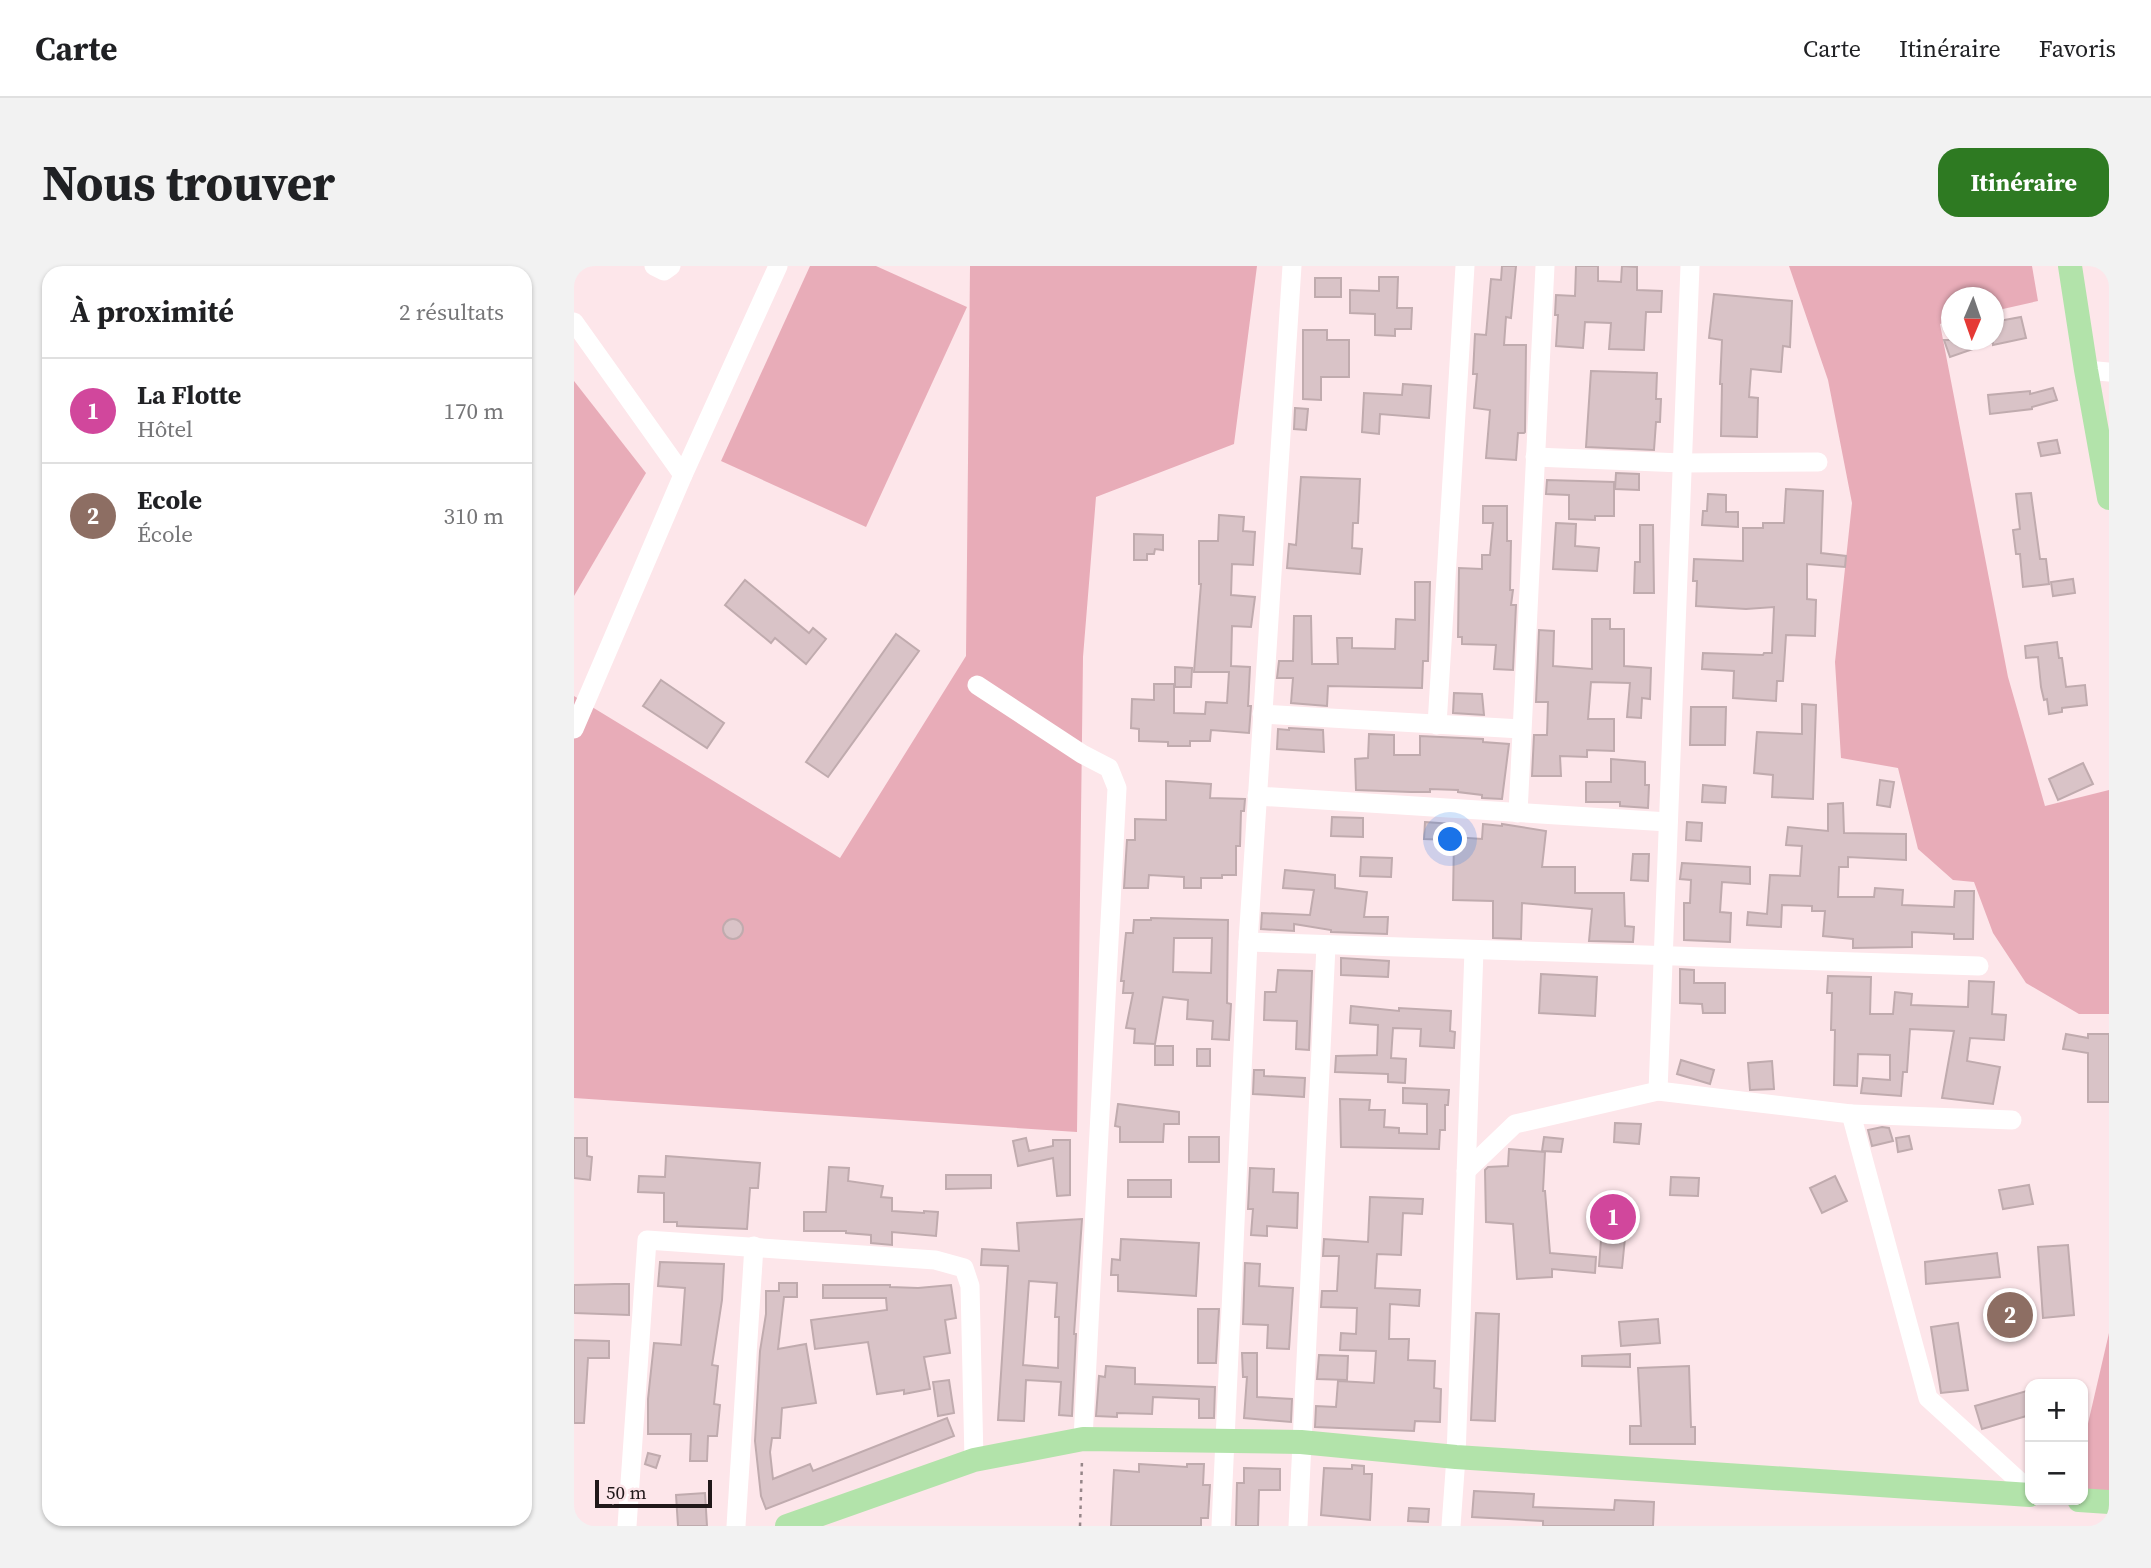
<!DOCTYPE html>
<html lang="fr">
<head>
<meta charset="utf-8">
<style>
  body { margin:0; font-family:"Source Serif 4",serif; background:#f2f2f2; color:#202124 }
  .controls { position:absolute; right:21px; bottom:21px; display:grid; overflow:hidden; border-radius:14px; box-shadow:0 2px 5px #0004 }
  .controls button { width:63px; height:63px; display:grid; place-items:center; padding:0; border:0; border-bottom:2px solid #e0e0e0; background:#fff; color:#202124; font:35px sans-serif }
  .compass { position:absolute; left:1367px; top:21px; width:63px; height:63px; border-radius:50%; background:#fff; box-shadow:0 2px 5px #0004; rotate:182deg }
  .scale { position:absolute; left:21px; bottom:18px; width:117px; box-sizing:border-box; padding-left:7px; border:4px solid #201819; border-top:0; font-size:19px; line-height:24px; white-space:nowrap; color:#201819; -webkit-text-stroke:5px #fde6ea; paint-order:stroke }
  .you { position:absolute; left:877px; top:574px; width:24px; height:24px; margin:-18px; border:5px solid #fff; border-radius:50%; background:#1a73e8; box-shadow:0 0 0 10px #1a73e833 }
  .badge { display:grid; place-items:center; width:46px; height:46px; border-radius:50%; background:#2e7a22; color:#fff; font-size:23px; font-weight:700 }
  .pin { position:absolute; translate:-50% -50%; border:4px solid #fff; box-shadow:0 2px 7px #0006 }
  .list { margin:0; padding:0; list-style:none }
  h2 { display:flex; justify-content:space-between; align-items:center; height:91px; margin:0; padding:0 28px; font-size:30px }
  h2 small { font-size:23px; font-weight:400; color:#757577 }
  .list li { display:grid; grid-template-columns:46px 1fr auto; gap:21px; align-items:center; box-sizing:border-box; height:105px; padding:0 28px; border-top:2px solid #e0e0e0 }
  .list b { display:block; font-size:26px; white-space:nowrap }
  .list p { margin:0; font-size:23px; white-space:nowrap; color:#757577 }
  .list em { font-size:23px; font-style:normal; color:#757577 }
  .map { position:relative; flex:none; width:1535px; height:1260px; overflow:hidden; border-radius:21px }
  header { display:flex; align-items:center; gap:42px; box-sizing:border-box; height:98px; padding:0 35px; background:#fff; border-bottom:2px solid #e0e0e0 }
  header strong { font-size:33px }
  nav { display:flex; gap:38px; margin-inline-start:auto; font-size:24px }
  .intro { display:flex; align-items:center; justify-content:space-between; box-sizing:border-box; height:168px; padding:0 42px }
  h1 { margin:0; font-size:49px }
  .button { padding:18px 32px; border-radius:21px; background:#2e7a22; color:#fff; font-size:24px; font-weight:700 }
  main { display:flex; gap:42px; padding:0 42px }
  aside { flex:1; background:#fff; border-radius:21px; box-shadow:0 2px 5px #0004 }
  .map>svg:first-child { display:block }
  .green { fill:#e8acb8 }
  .building { fill:#d9c3c7; stroke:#c0abae; stroke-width:2; fill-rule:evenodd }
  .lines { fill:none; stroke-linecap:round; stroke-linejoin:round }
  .path { stroke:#968689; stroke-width:2.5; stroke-dasharray:3.5 5; stroke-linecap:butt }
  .minor { stroke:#fff; stroke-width:19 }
  .major { stroke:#b2e3aa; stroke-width:24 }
</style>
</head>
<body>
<header>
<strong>Carte</strong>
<nav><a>Carte</a><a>Itinéraire</a><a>Favoris</a></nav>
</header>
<div class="intro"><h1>Nous trouver</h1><a class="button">Itinéraire</a></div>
<main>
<aside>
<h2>À proximité<small>2 résultats</small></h2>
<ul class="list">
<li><span class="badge" style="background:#d1479c">1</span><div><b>La Flotte</b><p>Hôtel</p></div><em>170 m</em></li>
<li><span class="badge" style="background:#8d6e63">2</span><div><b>Ecole</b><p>École</p></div><em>310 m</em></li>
</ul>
</aside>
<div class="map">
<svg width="1535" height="1260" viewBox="0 0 1535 1260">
  <rect width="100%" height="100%" fill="#fde6ea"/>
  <!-- green -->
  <g class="green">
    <polygon points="236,0 302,0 393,41 292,261 147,195"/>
    <polygon points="396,0 683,0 660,178 522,231 509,391 503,866 0,832 0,430 266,592 392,390"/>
    <polygon points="1215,0 1458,0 1464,35 1420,45 1420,32 1378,32 1377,55 1366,58 1434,411 1471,540 1535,524 1535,748 1505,748 1452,717 1419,667 1400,616 1379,614 1344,583 1324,502 1267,492 1261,396 1278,237 1254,114"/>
    <polygon points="0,115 72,207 0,330"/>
    <polygon points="1535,1067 1535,1226 1509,1223 1509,1179"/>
  </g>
  <!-- building -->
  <g class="building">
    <polygon points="928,0 942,0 937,52 932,51 930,79 952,79 951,166 950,167 944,167 942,194 912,192 916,144 900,142 903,108 899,108 901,68 912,69 917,13 927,14"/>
    <polygon points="1002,0 1024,0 1024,15 1047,16 1048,0 1063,1 1063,24 1088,25 1087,46 1072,46 1070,84 1035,83 1037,57 1011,56 1009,82 982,80 984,49 981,49 982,29 1001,30"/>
    <polygon points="805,11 824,11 823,42 838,42 837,63 821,63 821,70 801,69 801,48 776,47 776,24 805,25"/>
    <rect x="741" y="12" width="26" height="19"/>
    <polygon points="1140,28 1218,35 1216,81 1209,80 1207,106 1177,103 1175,131 1184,132 1183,171 1147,170 1148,118 1146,118 1148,74 1135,72"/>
    <polygon points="1447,51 1452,72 1419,79 1419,76 1376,91 1370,74 1419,74 1419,56"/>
    <polygon points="729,64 753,64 753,74 775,74 775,111 747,111 747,134 729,133"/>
    <polygon points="1017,105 1083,107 1082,133 1087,133 1086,156 1082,156 1080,184 1012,181"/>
    <polygon points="829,118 857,120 855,152 806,148 805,168 788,166 790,127 828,129"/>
    <polygon points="1479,122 1483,134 1458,141 1458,143 1416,148 1414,129 1456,125 1456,128"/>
    <polygon points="721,142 734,143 732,164 720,163"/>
    <polygon points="1483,174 1486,187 1467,190 1464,177"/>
    <polygon points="1042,207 1065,208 1065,224 1041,223"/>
    <polygon points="727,211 786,213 784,257 779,257 778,282 788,283 786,308 713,302 715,278 722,279"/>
    <polygon points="973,214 1040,216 1040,250 1021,250 1021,254 995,253 995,229 972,228"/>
    <polygon points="1212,223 1249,225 1247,287 1272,290 1271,301 1233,298 1233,333 1242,334 1241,370 1212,369 1209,415 1203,415 1202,435 1159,432 1160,405 1128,403 1129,387 1189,389 1190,387 1198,387 1200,341 1172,343 1122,340 1123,315 1119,315 1120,293 1169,295 1169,262 1189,262 1189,257 1210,257"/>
    <polygon points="1457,227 1466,293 1472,293 1475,318 1449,321 1446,288 1442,288 1439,264 1446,263 1442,228"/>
    <polygon points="1134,228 1152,229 1152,246 1164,246 1164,261 1128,259 1129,245 1133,245"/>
    <polygon points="909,240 933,240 933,275 937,275 936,324 939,324 937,339 942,339 939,404 920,403 922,379 888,378 888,371 884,371 885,302 908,303 908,289 916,289 919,257 909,257"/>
    <polygon points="645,249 670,251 669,265 681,266 679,299 658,298 657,329 681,331 677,361 658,360 657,400 676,401 674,440 677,440 675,467 637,464 636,475 616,475 616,480 594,480 594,476 565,475 565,463 557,462 558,433 580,434 580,418 600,418 600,447 631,448 632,436 653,437 655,406 620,406 627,318 625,318 625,275 644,275"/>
    <polygon points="982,257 1002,258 1001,280 1025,282 1023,305 979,303"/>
    <polygon points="1066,259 1079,259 1080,327 1060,327 1061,296 1066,296"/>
    <polygon points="560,268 589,269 589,284 581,283 580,288 573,288 573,294 560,294"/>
    <polygon points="1499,313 1501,327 1479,330 1477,316"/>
    <polygon points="171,314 235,367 239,362 252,373 232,398 201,372 197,377 151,339"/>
    <polygon points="841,316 856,316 854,395 849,395 848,422 754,420 753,440 717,437 719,412 703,412 705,395 719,395 720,350 737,350 738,398 764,398 763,372 778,372 778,382 821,383 822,353 841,354"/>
    <polygon points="1018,353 1036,353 1036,363 1050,363 1050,400 1077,402 1076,433 1068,432 1067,452 1053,451 1056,417 1017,416 1014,453 1040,453 1040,485 1013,484 1013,491 986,490 987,510 958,510 960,469 973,469 974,436 962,436 965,364 980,365 979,400 1018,403"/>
    <polygon points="322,368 345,385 254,511 232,496"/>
    <polygon points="1483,376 1485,392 1488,392 1492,421 1511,419 1513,439 1488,442 1488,446 1475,448 1473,433 1470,434 1467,421 1464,391 1452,392 1451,380"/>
    <polygon points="601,401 618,402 617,421 601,421"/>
    <polygon points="87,414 150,457 133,482 69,440"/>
    <polygon points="880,427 908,428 910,449 879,447"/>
    <polygon points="1228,438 1242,439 1239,533 1198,531 1199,509 1180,507 1183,466 1228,468"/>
    <polygon points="1117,441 1152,441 1151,479 1116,479"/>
    <polygon points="715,462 749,464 750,486 703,483 704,463 715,464"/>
    <polygon points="795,468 820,469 820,489 846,489 846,470 909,473 909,476 935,478 928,533 908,532 908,529 884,526 884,524 856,523 856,526 837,526 782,524 781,493 794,492"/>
    <polygon points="1037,493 1071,496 1071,519 1075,519 1074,542 1046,540 1046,536 1012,536 1012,516 1037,516"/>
    <polygon points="1509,497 1519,518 1484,534 1475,513"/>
    <polygon points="1306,514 1320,516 1316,541 1303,539"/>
    <polygon points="592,515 637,518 636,532 671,533 670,545 667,545 666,580 662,580 662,609 648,609 648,612 627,612 627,622 610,622 610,611 575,609 574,622 550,622 553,574 561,574 561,553 592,554"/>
    <polygon points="1129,519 1152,521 1151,537 1128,536"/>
    <polygon points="1269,537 1270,567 1332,568 1332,594 1274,591 1274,601 1265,601 1264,631 1300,631 1301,622 1329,624 1328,639 1380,641 1381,625 1400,625 1399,673 1380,673 1380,668 1338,666 1338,681 1279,682 1279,673 1249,670 1251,645 1238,645 1238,640 1208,639 1207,661 1173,659 1174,646 1193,648 1196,609 1226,610 1228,580 1212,579 1214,561 1254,565 1254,538"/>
    <polygon points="758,551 789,552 789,571 757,570"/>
    <polygon points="851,556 878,558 877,574 850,573"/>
    <polygon points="1113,556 1128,557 1127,575 1112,574"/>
    <polygon points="909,558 928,560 928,558 972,565 968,601 1001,601 1001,627 1050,627 1051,660 1060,661 1059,676 1015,675 1018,643 948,637 947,673 919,672 919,635 879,634 880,571 908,573"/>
    <polygon points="1059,588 1075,588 1074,615 1057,614"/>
    <polygon points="787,591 818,592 817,611 786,610"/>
    <polygon points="1108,597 1176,601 1176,618 1148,616 1146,646 1157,647 1156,676 1110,674 1110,637 1116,637 1117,614 1106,613"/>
    <polygon points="711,604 761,609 761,622 793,626 790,651 814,651 813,668 757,666 757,664 720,658 720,665 687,663 688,647 736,649 740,624 709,622"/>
    <path d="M577 652 654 654 653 737 657 738 655 774 638 773 639 755 613 753 614 734 589 731 581 778 560 777 561 763 552 762 559 727H549L550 715H547L552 667H559L560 654H577ZM600 672H638L637 707 599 706Z"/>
    <circle cx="159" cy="663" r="10"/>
    <polygon points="767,692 815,695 814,711 767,709"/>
    <polygon points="1106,703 1120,704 1120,717 1151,717 1151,747 1129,747 1128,738 1106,737"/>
    <polygon points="704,704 738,705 735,784 722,783 723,755 690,754 691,726 702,726"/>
    <polygon points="967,708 1023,711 1021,750 965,747"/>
    <polygon points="1254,710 1297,711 1296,748 1319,748 1321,726 1338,728 1337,739 1394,741 1395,715 1420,716 1418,748 1432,749 1430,774 1396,772 1393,795 1426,801 1419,838 1368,832 1380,765 1336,763 1333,806 1329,806 1327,830 1287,827 1289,812 1316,814 1316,789 1284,788 1283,820 1260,819 1261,764 1257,764 1258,727 1253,727"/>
    <polygon points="777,740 825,745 825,742 877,745 876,765 881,766 880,782 846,780 847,763 819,762 817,792 832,793 831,817 814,816 814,808 761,806 762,790 803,789 804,759 776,757"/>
    <polygon points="1492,768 1514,772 1514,768 1535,768 1535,836 1514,836 1514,787 1489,783"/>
    <rect x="581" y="780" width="18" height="19"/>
    <rect x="623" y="783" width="13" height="17"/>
    <polygon points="1107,794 1140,804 1136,818 1103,808"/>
    <polygon points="1198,795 1200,823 1176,824 1174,797"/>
    <polygon points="680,804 690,804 690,810 731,812 730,831 679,828"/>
    <polygon points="829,822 875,824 874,839 871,839 871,864 866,864 865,883 767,881 766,833 796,834 795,844 811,844 810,861 825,862 825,867 853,868 853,838 829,837"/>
    <polygon points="544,838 605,846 605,858 590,858 589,876 546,876 546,861 541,860"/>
    <polygon points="1041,857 1067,858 1065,878 1040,876"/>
    <polygon points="1308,861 1315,862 1319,875 1298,880 1294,864"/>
    <polygon points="1335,870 1338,883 1324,886 1322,872"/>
    <rect x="615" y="871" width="30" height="25"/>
    <polygon points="970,871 989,873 987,886 968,885"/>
    <polygon points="0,872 13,872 13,890 18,891 16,914 0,912"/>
    <polygon points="452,872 455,885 479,880 479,874 496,874 496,929 483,930 479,892 444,900 439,875"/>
    <polygon points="935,883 971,886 969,925 971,925 976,987 1022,991 1021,1007 978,1003 978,1011 943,1013 939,958 912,956 911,904 914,901 934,900"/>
    <polygon points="92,890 186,897 184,922 176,922 173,963 103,960 103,956 90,956 90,927 64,926 65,910 91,911"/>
    <polygon points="255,901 275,902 274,915 309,920 307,931 318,932 318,945 350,947 350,945 364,946 362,970 318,966 318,979 297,977 297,969 272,967 272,965 230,965 230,946 252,946"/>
    <polygon points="676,902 700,903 699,926 724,927 723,962 693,960 693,970 677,969 679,943 674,943"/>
    <polygon points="372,909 417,909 417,922 372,923"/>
    <polygon points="1261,910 1273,935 1248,947 1236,922"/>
    <polygon points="1097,911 1125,912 1124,930 1096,929"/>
    <rect x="554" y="914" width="43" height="17"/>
    <polygon points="1455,919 1459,938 1429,943 1425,924"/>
    <polygon points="796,931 849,933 848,948 829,947 827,989 803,988 801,1022 846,1024 845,1040 816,1038 815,1073 835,1073 834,1094 861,1095 860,1122 867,1123 866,1156 841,1155 840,1165 741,1161 742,1140 762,1141 764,1115 800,1117 802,1085 766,1084 767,1067 782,1068 783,1042 747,1041 748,1025 763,1025 765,990 749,990 750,973 794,976"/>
    <path d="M508 953 500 1068H502L498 1150 485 1149 487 1116 452 1114 450 1155 424 1154 434 1000 407 999 408 983 445 985 443 957ZM455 1015 483 1017 481 1051H485L484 1102 449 1099Z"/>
    <polygon points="1028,960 1052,962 1048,1002 1025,1000"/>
    <polygon points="547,973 625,977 622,1030 544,1025 544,1009 537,1009 538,993 546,994"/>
    <polygon points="1494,979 1500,1049 1469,1052 1464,981"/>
    <polygon points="1423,987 1426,1011 1352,1018 1351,996"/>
    <polygon points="86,996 150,998 148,1034 138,1099 144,1100 140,1138 146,1139 143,1170 134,1170 133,1195 116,1195 117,1168 74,1168 74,1133 80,1077 107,1079 111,1022 84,1020"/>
    <polygon points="671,997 686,998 685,1020 719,1022 715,1083 693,1082 694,1059 669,1058"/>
    <polygon points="205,1017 223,1017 223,1031 210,1031 204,1083 232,1078 242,1137 208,1142 206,1172 198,1172 196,1186 199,1213 236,1198 239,1205 373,1152 380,1170 192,1243 187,1230 181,1175 186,1085 192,1048 192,1025 205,1025"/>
    <polygon points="41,1018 55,1018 55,1049 0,1047 0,1019"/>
    <polygon points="249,1019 316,1019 316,1021 344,1022 377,1019 382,1052 371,1054 376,1087 350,1091 356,1123 330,1128 330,1124 303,1128 294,1076 241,1083 237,1054 313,1044 312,1032 249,1032"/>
    <polygon points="624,1043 645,1043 642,1097 624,1097"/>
    <polygon points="902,1047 925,1048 921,1155 897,1154"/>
    <polygon points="1084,1053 1086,1077 1047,1080 1045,1056"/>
    <polygon points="1384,1057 1394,1124 1367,1127 1357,1061"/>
    <polygon points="0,1074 35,1075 35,1092 14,1092 10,1157 0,1157"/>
    <polygon points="668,1087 683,1087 683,1131 718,1133 717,1156 670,1152 673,1111 669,1111"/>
    <polygon points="1056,1088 1056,1101 1008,1100 1008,1090"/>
    <polygon points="745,1089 774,1090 773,1114 743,1113"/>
    <polygon points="532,1100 561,1102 561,1118 641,1121 640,1152 625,1152 625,1133 579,1131 578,1148 543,1147 543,1151 522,1150 525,1110 531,1111"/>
    <polygon points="1115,1100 1117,1161 1121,1161 1121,1178 1056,1178 1056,1160 1067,1160 1064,1102"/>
    <polygon points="375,1114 380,1147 364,1150 359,1116"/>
    <polygon points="1456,1124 1456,1149 1408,1163 1401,1140"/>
    <polygon points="74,1187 86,1190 82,1202 71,1198"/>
    <polygon points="565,1198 613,1201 613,1198 630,1198 629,1219 636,1219 634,1252 627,1252 627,1260 537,1260 540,1204 565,1206"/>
    <polygon points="778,1199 790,1200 790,1208 798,1208 796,1254 747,1249 750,1202 778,1203"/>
    <polygon points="670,1202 706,1203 706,1224 685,1224 684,1260 662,1260 663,1217 670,1217"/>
    <polygon points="900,1225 960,1228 959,1241 1040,1244 1041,1234 1080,1236 1079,1260 969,1260 969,1255 898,1251"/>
    <polygon points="131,1227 133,1260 104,1260 102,1229"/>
    <polygon points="835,1242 855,1243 854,1256 834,1255"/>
  </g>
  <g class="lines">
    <!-- path -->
    <polyline class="path" points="506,1260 508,1194"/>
    <!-- minor -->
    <g class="minor">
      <polyline points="80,0 90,5 97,0"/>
      <polyline points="0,56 109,209"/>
      <polyline points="1512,104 1535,106"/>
      <polyline points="961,191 1108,197 1244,196"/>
      <polyline points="403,419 508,488 535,502 543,522 509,1173"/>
      <polyline points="688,448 947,463"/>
      <polyline points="863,459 891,0"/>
      <polyline points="0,463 109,209 204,0"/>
      <polyline points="683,530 1094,556"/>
      <polyline points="944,547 971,0"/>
      <polyline points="674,676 1405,700"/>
      <polyline points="1084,825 1116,0"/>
      <polyline points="1277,848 1438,854"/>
      <polyline points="892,905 941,858 1084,825 1277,848 1354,1132 1456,1225"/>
      <polyline points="53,1260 73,974 361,994 390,1002 396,1020 400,1194"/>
      <polyline points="162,1260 180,980"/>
      <polyline points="647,1260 674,676 718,0"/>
      <polyline points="724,1260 752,680"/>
      <polyline points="877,1260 882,1191 900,684"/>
    </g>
    <!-- major -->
    <g class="major">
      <polyline points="1496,0 1512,104 1535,232"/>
      <polyline points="1505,1234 1535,1236"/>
      <polyline points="213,1260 400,1194 509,1173 727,1176 882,1191 1456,1229"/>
    </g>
  </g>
</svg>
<div class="controls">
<button>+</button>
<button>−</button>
</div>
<svg class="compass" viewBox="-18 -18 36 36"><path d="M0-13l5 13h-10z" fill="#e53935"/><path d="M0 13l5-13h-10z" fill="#757577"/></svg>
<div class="scale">50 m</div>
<div class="you"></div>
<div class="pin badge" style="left:1039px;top:951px;background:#d1479c">1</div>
<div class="pin badge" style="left:1436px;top:1049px;background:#8d6e63">2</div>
</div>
</main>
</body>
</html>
